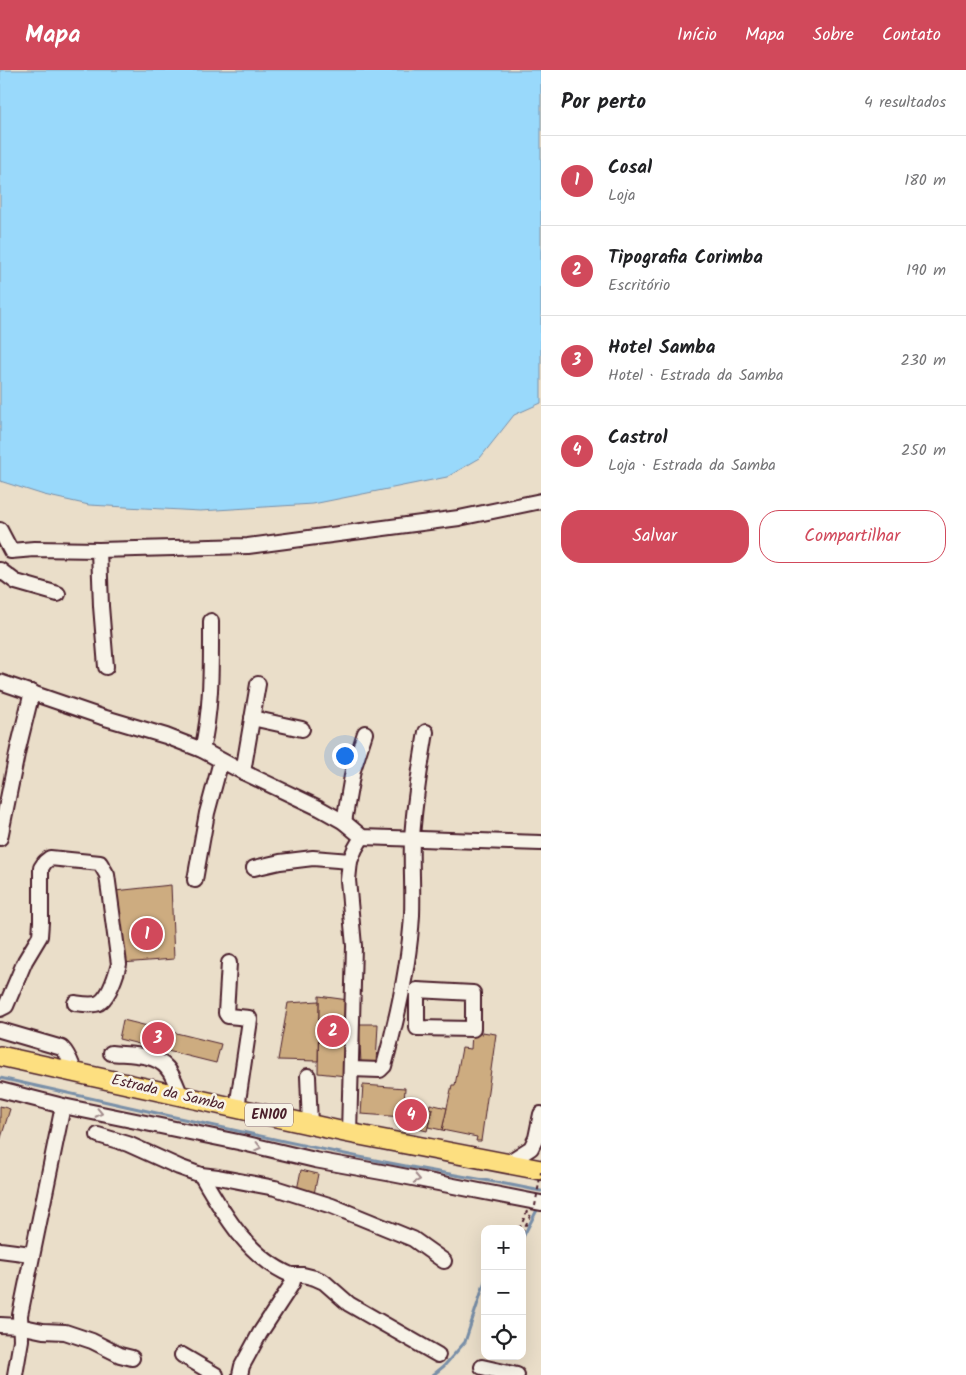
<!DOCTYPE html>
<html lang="pt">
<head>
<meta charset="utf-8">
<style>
  body { margin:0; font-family:Kalam,sans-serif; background:#f2f2f2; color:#202124 }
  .controls { position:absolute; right:15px; bottom:15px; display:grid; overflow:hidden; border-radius:10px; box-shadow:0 5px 20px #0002 }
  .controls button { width:45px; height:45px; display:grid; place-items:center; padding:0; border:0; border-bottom:1px solid #e0e0e0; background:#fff; color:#202124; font:25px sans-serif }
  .you { position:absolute; left:344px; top:685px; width:18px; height:18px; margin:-12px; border:4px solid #fff; border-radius:50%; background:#1a73e8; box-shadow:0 0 0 8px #1a73e833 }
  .badge { display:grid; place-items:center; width:32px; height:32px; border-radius:50%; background:#d1495b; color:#fff; font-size:16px; font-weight:700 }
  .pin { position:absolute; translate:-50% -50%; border:2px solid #fff; box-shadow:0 1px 5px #0006 }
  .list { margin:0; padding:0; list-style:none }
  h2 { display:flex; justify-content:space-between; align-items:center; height:65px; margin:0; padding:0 20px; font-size:21px }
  h2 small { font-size:16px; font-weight:400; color:#757577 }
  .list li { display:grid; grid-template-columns:32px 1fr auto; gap:15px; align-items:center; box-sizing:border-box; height:90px; padding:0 20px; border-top:1px solid #e0e0e0 }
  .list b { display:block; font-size:19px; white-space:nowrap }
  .list p { margin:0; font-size:16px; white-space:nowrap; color:#757577 }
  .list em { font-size:16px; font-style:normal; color:#757577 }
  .actions { display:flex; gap:10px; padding:15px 20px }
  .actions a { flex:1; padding:11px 0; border:1px solid #d1495b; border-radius:20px; text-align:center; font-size:18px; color:#d1495b }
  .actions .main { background:#d1495b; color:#fff }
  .icon { flex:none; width:28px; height:28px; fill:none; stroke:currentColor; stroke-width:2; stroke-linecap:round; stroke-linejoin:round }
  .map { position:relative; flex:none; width:541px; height:1305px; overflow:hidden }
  header { display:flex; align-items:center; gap:30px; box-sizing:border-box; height:70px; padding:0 25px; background:#d1495b; color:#fff }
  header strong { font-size:24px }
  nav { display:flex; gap:28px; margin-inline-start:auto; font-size:18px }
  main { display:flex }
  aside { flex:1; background:#fff }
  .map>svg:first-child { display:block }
  .water { fill:#99d9fb; stroke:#798fa8 }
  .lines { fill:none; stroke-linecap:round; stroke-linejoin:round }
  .stream { stroke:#798fa8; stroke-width:3 }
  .building { fill:#cdac80; stroke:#4a1f2b }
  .minor-casing { stroke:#4a1f2b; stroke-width:18 }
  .major-casing { stroke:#4a1f2b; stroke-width:22 }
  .path { stroke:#4a1f2b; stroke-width:2; stroke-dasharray:4 4; stroke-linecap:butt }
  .minor { stroke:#f7f3e8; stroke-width:14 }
  .major { stroke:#fddf80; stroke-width:19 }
  .path-bridge { stroke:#4a1f2b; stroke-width:2; stroke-dasharray:4 4; stroke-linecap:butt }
  .oneway { stroke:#a0898a }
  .labels { text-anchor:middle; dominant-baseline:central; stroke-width:5; stroke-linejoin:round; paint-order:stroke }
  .shield { fill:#f7f3e8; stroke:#7e5f64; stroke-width:1 }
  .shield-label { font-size:14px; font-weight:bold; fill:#4a1f2b }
  .street-label { font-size:15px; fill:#4a1f2b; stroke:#f7f3e8 }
</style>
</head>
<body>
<header>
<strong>Mapa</strong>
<nav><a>Início</a><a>Mapa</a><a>Sobre</a><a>Contato</a></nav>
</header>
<main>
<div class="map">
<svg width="541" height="1305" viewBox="0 0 541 1305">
  <rect width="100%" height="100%" fill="#eadec9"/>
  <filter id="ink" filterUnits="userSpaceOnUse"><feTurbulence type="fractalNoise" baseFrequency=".02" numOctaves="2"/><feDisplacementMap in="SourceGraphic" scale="10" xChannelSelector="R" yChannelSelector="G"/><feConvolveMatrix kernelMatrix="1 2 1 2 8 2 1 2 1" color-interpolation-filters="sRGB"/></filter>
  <g filter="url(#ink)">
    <!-- water -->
    <polygon class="water" points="0,0 541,0 541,333 514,345 480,388 447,407 313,434 200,441 89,435 44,425 0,411"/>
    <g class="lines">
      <!-- stream -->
      <g class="stream">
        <path d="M0 1008C123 1035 246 1064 370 1089 427 1101 484 1109 541 1121"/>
        <polyline points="522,1169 537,1140"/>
        <polyline points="433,1305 444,1296 465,1272 485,1211"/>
      </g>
    </g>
    <!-- building -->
    <g class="building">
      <polygon points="171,815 174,889 122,893 115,821"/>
      <polygon points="319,926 348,930 346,1006 318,1003"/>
      <polygon points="319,931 318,991 278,990 288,933"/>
      <polygon points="123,950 221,974 216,993 119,969"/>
      <polygon points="359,954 378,954 376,994 361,993"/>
      <polygon points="482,962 496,964 481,1071 476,1071 477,1067 442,1060 452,1015 455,1015 462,978 471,979 472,963 482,964"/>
      <polygon points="363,1015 405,1018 403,1047 361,1044"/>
      <polygon points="430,1034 447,1038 442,1060 428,1057 432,1039 429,1038"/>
      <polygon points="0,1036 10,1039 0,1071"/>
      <polygon points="424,1036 432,1039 427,1061 419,1059"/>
      <polygon points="408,1040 417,1042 415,1051 406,1049"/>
      <polygon points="301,1100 318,1104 314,1124 297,1120"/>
    </g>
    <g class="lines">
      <!-- minor casing -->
      <g class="minor-casing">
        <g id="minor">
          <polyline points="0,460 11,481 34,479 99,480 248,476 459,448 541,431"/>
          <polyline points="99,480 101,536 106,597"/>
          <polyline points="0,500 16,512 58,524"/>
          <polyline points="0,612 102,647 166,666 202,680 243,702 319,738 344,752 362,767 541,773"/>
          <polyline points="252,648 302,659"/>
          <path d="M202 680C212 638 211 594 211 551"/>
          <polyline points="243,702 258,614"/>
          <polyline points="344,752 353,700 365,663"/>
          <polyline points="0,768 18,679 32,622"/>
          <polyline points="254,798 280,792 313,788 350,791"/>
          <polyline points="195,810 207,743 221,691"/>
          <polyline points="229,893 226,943 228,946 249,948 250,950 237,1038"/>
          <polygon points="417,920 473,923 473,959 417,958"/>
          <path d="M0 939 6 936 25 891 40 866 41 852V798L45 792 50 788 100 793 107 805 119 894C116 905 109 927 99 933 92 936 82 934 75 933"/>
          <path d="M0 960 62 978C69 985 71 993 75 1002"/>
          <path d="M111 983C129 985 154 983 167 998 174 1006 177 1017 181 1026"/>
          <path d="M351 999 380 1000 384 996C398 946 409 897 412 845 413 820 411 794 412 769 414 733 420 698 426 662"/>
          <polyline points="308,1006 310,1055"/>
          <polyline points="0,1020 63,1036 243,1073 315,1090 387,1103 541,1133"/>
          <polyline points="349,1063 354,876 348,810 350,791 355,779 362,767"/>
          <polyline points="98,1065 128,1074 179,1097 201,1105 218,1107 275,1118 332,1136 413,1169 444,1191"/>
          <polyline points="506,1094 531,1078 536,1068 541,1044"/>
          <path d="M201 1105C223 1143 248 1187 291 1205L293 1211 292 1214 260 1263 242 1296 240 1305"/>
          <polyline points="0,1180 31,1184"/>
          <polyline points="291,1205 303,1205 315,1208 324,1212 349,1234 438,1285"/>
          <polyline points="0,1255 19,1256 43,1261 65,1262 92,1271 120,1285 132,1288"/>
          <polyline points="182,1285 216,1305"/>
          <polyline points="482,1297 517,1305"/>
          <polyline points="15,1305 21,1270 20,1245 63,1036"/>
        </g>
      </g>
      <!-- major casing -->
      <g class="major-casing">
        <polyline id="major" points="0,986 349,1063 541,1100"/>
      </g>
      <!-- path -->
      <g class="path">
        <polyline points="519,1159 523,1151 527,1141"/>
        <polyline points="522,1163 532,1142"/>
      </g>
      <!-- minor -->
      <use href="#minor" class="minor"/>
      <!-- major -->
      <use href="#major" class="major"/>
      <!-- path-bridge -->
      <polyline class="path-bridge" points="535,1136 541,1102"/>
    </g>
    <!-- one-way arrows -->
    <defs><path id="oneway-chevron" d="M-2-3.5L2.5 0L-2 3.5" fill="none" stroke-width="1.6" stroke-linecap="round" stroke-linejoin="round" transform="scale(1.25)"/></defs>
    <g class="oneway">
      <use href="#oneway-chevron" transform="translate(99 1043) rotate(12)"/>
      <use href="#oneway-chevron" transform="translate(258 1077) rotate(14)"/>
      <use href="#oneway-chevron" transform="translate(417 1109) rotate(11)"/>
    </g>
  </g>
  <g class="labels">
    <!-- shield labels -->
    <rect class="shield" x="245" y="1033.5" width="48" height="23" rx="4"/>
    <g class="shield-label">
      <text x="269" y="1045">EN100</text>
    </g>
    <!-- street labels -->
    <g class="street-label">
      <text transform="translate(168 1023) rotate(13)">Estrada da Samba</text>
    </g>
  </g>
</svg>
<div class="controls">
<button>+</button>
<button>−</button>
<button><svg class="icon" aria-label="locate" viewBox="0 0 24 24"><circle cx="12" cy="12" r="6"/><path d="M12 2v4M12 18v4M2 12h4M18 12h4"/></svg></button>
</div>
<div class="you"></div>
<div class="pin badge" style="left:147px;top:864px">1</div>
<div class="pin badge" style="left:333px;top:961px">2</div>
<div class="pin badge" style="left:158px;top:968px">3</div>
<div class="pin badge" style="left:411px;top:1045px">4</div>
</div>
<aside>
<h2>Por perto<small>4 resultados</small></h2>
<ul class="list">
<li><span class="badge">1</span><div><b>Cosal</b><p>Loja</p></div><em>180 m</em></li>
<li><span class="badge">2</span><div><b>Tipografia Corimba</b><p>Escritório</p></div><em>190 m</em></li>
<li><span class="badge">3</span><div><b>Hotel Samba</b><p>Hotel · Estrada da Samba</p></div><em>230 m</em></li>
<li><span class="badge">4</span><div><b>Castrol</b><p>Loja · Estrada da Samba</p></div><em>250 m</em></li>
</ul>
<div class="actions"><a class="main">Salvar</a><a>Compartilhar</a></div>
</aside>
</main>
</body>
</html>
